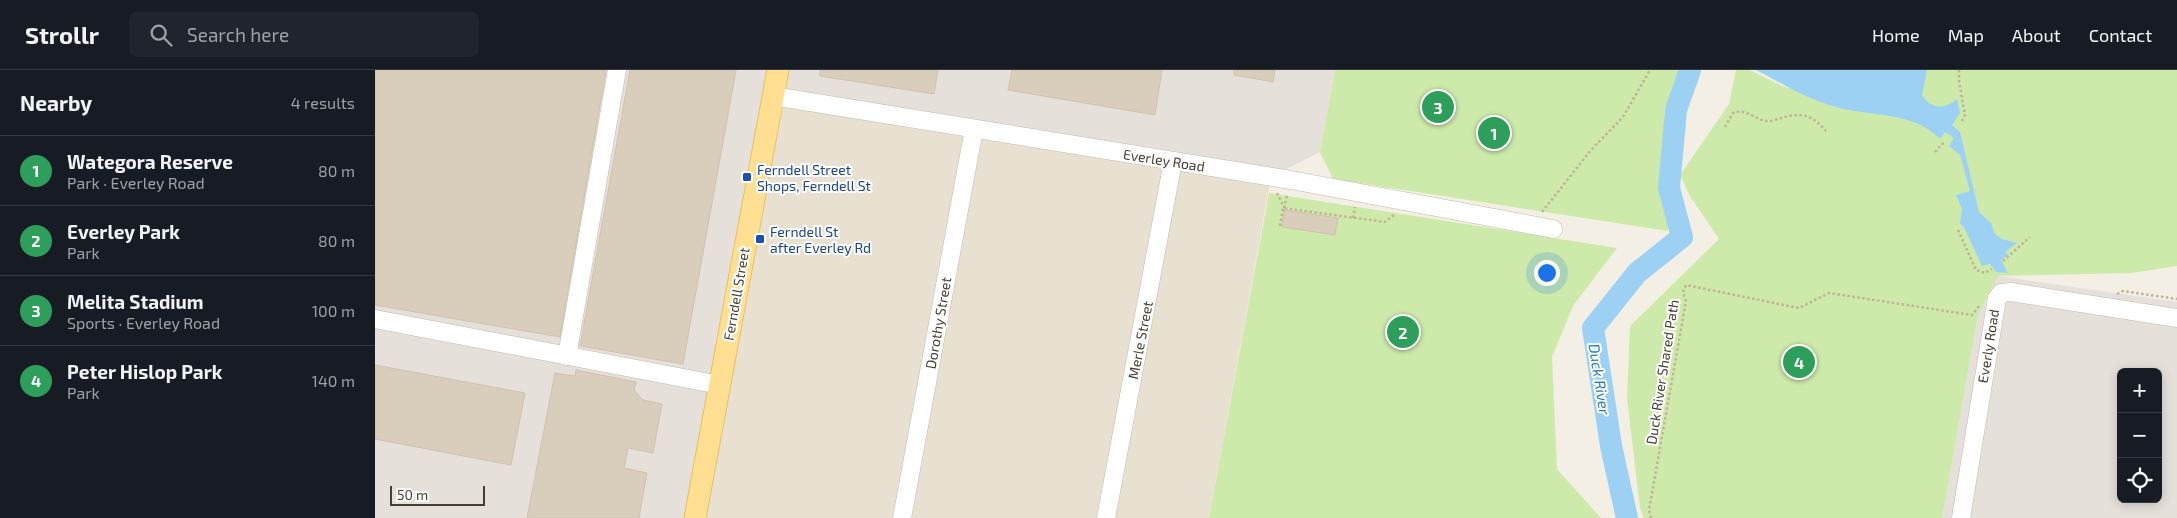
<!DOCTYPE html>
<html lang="en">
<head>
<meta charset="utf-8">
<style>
  body { margin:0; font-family:"Exo 2",sans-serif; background:#20242c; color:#f1f3f6 }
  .controls { position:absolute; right:15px; bottom:15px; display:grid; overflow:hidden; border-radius:8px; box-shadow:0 2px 12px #0003 }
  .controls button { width:45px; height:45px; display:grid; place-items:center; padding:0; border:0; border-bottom:1px solid #363941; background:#171b24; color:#f1f3f6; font:25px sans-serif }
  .scale { position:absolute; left:15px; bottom:12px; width:95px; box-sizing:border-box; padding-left:5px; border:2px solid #463f34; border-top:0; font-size:14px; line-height:18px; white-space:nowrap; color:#463f34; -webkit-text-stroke:4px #fff; paint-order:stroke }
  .you { position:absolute; left:1171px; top:202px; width:18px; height:18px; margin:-12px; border:4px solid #fff; border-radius:50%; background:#1a73e8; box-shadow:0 0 0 8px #1a73e833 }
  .badge { display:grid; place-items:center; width:32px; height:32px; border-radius:50%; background:#0b8043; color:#fff; font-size:16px; font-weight:700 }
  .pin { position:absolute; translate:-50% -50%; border:2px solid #fff; box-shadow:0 1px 5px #0006 }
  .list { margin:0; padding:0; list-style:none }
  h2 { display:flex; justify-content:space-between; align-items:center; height:65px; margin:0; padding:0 20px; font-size:21px }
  h2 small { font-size:16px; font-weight:400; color:#9ea1a6 }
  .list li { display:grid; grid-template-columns:32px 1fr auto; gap:15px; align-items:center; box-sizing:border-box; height:70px; padding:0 20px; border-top:1px solid #363941 }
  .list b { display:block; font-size:19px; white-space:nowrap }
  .list p { margin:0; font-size:16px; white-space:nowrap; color:#9ea1a6 }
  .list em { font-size:16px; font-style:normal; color:#9ea1a6 }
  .icon { flex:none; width:28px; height:28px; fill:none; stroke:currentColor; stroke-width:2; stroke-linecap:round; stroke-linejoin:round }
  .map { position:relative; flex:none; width:1802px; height:448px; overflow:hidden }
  header { display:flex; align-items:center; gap:30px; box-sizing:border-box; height:70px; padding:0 25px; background:#171b24; border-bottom:1px solid #363941 }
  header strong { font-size:24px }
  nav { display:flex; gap:28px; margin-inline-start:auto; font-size:18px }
  .search { width:350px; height:45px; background:#20242c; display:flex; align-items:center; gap:12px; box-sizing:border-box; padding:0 18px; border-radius:8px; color:#9ea1a6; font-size:19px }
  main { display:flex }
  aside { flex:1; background:#171b24 }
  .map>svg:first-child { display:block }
  .residential { fill:#e8e1d2 }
  .industrial { fill:#e5e0da; fill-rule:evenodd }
  .green { fill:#ceeaab }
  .water { fill:#9dd1f4 }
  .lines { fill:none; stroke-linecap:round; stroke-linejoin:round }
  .river { stroke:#9dd1f4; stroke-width:22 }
  .building { fill:#d9cdbc; stroke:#d1c2ac }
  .minor-casing { stroke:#c2b9aa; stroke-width:19 }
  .major-casing { stroke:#eabf5c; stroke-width:23 }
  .path { stroke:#c2b297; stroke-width:2.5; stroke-dasharray:2.5 2.5; stroke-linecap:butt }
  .minor { stroke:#fff; stroke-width:18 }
  .major { stroke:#ffdf92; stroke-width:21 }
  .transit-dot { fill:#1a4fb4; stroke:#fff; stroke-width:2 }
  .labels { text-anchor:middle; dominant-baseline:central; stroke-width:4; stroke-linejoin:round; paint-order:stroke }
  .street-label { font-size:14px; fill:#463f34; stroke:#fff }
  .transit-label { font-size:14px; fill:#164399; stroke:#fff; text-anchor:start }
  .water-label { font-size:15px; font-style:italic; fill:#277bb8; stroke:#fff }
</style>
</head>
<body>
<header>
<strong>Strollr</strong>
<div class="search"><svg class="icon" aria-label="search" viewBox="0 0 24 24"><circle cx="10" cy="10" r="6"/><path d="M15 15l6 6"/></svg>Search here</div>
<nav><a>Home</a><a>Map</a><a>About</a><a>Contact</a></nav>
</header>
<main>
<aside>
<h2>Nearby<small>4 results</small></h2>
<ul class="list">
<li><span class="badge" style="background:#2e9e5b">1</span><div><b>Wategora Reserve</b><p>Park · Everley Road</p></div><em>80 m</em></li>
<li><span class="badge" style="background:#2e9e5b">2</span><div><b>Everley Park</b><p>Park</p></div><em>80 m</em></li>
<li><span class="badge" style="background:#2e9e5b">3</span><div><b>Melita Stadium</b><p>Sports · Everley Road</p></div><em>100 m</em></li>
<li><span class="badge" style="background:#2e9e5b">4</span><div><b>Peter Hislop Park</b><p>Park</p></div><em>140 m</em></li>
</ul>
</aside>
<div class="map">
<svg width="1802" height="448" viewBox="0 0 1802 448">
  <rect width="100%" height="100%" fill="#f3efe5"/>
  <!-- residential -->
  <polygon class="residential" points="398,26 896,107 834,448 320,448"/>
  <!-- industrial -->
  <g class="industrial">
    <polygon points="0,0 960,0 945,82 896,107 398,27 320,448 0,448"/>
    <path d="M1623 206 1802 232V448H1567L1603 245ZM1746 302H1783V429H1746Z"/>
  </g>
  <!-- green -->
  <g class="green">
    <polygon points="960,0 1305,0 1289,44 1293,161 958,109 945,82"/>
    <polygon points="1361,0 1375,0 1407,16 1483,37 1541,0 1802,0 1802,196 1757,203 1623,206 1603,245 1567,448 1269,448 1265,438 1252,328 1255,256 1344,169 1315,126 1305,105 1354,34"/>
    <polygon points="894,123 1242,178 1198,236 1177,287 1182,399 1226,448 834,448"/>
  </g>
  <!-- water -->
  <path class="water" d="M1381 0H1552L1547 25C1555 39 1570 40 1582 29L1585 43 1577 55 1585 62 1604 142 1616 153 1620 164 1627 169 1642 173 1630 182 1633 185 1626 190 1633 203 1621 202 1615 194 1607 196 1589 157 1585 154 1587 139 1581 125 1595 121 1585 85 1574 76 1579 68 1570 62 1565 69C1538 41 1496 47 1461 37 1433 30 1406 13 1381 0Z"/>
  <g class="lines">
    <!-- river -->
    <polyline class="river" points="1252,448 1236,376 1218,258 1262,203 1307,167 1294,118 1301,40 1315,0"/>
  </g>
  <!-- building -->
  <g class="building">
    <polygon points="0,0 231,0 185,267 0,235"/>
    <polygon points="255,0 361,0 308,294 205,276"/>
    <polygon points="445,0 563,0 559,24 445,6"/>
    <polygon points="637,0 787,0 780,45 633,20"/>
    <polygon points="859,0 900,0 898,12 859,5"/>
    <polygon points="909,140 963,148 960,165 907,157"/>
    <polygon points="0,295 150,323 136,395 0,369"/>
    <polygon points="201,300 261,312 259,320 268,330 287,334 278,383 253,378 249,398 272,403 264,448 152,448 180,303 200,306"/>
  </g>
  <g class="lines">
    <!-- minor casing -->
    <g class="minor-casing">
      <g id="minor">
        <polyline points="398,26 916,110 1178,159"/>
        <polyline points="0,249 345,315"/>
        <polyline points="192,286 242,0"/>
        <polyline points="527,448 599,59"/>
        <polyline points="731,448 798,91"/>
        <polyline points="1586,448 1622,228 1626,223 1636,222 1802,248"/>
      </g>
    </g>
    <!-- major casing -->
    <g class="major-casing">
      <polyline id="major" points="320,448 403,0"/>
    </g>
    <!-- path -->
    <g class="path">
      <polyline points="1584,0 1584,11 1590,45 1586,53"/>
      <path d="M1350 57 1358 43C1371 38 1379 49 1391 51 1396 52 1402 49 1406 48 1427 42 1437 45 1451 61"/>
      <polyline points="1560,82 1569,72"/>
      <polyline points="902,123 909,137"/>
      <polyline points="909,138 912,125"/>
      <polyline points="1167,142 1216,80 1248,47 1275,0"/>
      <polyline points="978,148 980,137"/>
      <polyline points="905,156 908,138 1010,152 1020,144"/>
      <polyline points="1583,160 1601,200 1610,203 1617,199"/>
      <polyline points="1628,191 1655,167"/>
      <polyline points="1742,224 1748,221 1802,229"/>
      <polyline points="1276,448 1274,440 1311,231 1308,222 1311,215 1424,238 1454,223 1597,245 1605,235"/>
    </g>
    <!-- minor -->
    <use href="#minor" class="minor"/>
    <!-- major -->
    <use href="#major" class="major"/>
  </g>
  <!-- markers -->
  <g class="transit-dot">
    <rect x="367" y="102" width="10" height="10" rx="2.5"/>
    <rect x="380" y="164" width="10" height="10" rx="2.5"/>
  </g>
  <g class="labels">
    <!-- street labels -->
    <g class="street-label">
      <text transform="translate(789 90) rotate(9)">Everley Road</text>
      <text transform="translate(361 224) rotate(-80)">Ferndell Street</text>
      <text transform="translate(563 253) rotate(-80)">Dorothy Street</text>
      <text transform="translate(765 270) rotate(-79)">Merle Street</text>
      <text transform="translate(1613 276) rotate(-81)">Everly Road</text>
      <text transform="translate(1287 302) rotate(-81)">Duck River Shared Path</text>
    </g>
    <!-- transit labels -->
    <g class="transit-label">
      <text x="382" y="99">Ferndell Street<tspan x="382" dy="16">Shops, Ferndell St</tspan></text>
      <text x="395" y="161">Ferndell St<tspan x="395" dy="16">after Everley Rd</tspan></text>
    </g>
    <!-- water labels -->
    <g class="water-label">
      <text transform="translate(1225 309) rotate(81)">Duck River</text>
    </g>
  </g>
</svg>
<div class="controls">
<button>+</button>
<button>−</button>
<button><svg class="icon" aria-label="locate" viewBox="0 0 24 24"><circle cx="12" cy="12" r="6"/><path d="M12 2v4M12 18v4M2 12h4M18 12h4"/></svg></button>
</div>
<div class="scale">50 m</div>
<div class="you"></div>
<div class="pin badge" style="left:1119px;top:63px;background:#2e9e5b">1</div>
<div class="pin badge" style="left:1028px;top:262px;background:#2e9e5b">2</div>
<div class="pin badge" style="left:1063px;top:37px;background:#2e9e5b">3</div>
<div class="pin badge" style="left:1424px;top:292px;background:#2e9e5b">4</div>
</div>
</main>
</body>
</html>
